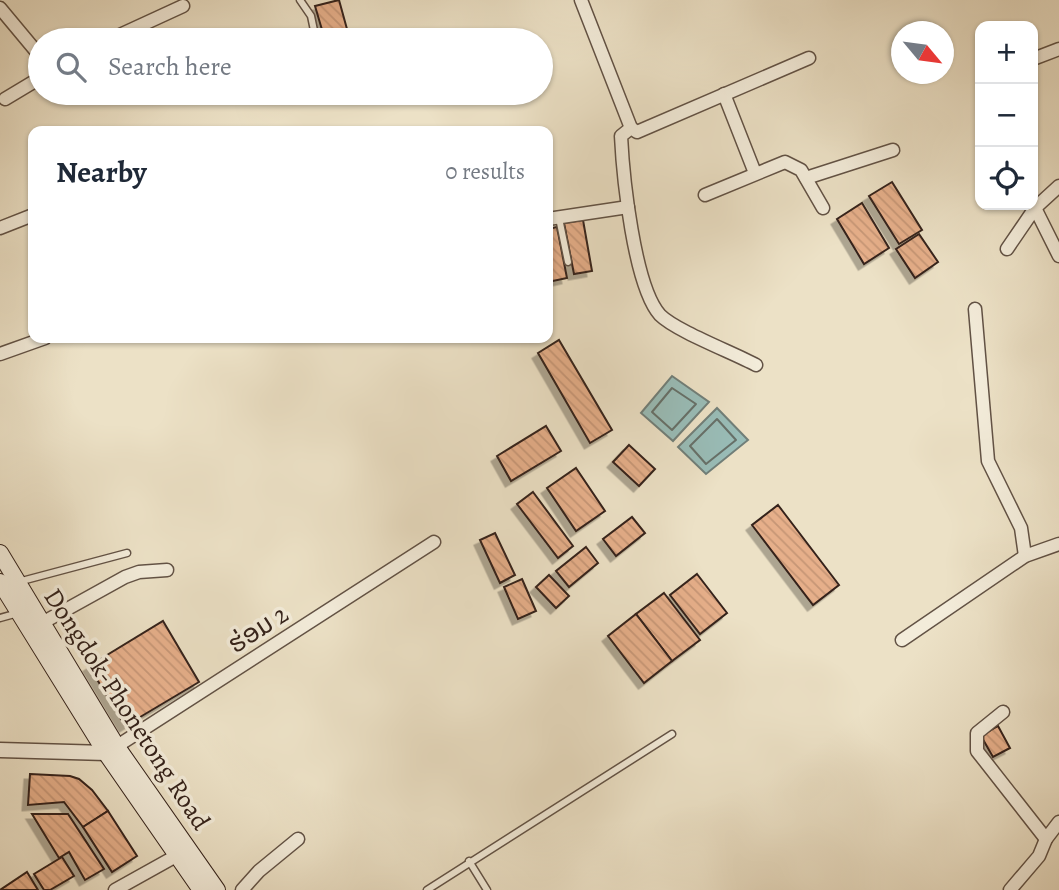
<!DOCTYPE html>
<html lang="en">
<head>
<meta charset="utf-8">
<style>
  body { margin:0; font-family:Alegreya,"Noto Sans Lao",serif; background:#f2f2f3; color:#1f2937 }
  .controls { position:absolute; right:21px; top:21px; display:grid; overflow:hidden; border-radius:14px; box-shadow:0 2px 5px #0004 }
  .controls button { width:63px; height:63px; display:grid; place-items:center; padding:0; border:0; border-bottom:2px solid #e0e1e3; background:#fff; color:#1f2937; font:35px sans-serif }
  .compass { position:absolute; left:891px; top:21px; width:63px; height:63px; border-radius:50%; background:#fff; box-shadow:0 2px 5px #0004; rotate:119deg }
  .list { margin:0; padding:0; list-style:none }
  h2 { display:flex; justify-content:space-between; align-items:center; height:91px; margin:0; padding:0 28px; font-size:30px }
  h2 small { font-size:23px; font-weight:400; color:#747a83 }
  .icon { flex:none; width:38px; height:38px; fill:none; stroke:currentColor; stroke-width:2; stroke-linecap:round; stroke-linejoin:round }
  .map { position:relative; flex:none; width:1059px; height:890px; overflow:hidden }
  .search { position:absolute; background:#fff; box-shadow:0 2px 5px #0004; left:28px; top:28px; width:525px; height:77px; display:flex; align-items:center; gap:18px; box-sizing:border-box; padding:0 24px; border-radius:38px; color:#747a83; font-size:26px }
  .panel { position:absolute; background:#fff; box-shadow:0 2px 5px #0004; left:28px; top:126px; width:525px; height:217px; border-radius:14px }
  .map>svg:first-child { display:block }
  .water { fill:#99bdb8; stroke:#717f79; stroke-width:2 }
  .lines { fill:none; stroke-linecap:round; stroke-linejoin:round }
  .shore { stroke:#667069; stroke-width:2 }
  .building { fill:url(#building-back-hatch); stroke:#34221a; stroke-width:2; filter:url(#shadow) }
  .service-casing { stroke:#625245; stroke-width:9 }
  .minor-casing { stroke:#625245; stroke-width:15 }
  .tertiary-casing { stroke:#625245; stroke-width:17 }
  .secondary-casing { stroke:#34221a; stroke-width:18 }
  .service { stroke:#f3ecda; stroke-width:6 }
  .minor { stroke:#f3ecda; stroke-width:12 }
  .tertiary { stroke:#f3ecda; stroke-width:14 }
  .secondary { stroke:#f3ecda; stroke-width:16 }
  .labels { text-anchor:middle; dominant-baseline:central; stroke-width:7; stroke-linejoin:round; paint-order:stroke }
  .street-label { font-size:26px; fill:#34221a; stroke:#f3ecda }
</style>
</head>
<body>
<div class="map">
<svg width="1059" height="890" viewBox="0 0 1059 890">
  <defs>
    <pattern id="building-back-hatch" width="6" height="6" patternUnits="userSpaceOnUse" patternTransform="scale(1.75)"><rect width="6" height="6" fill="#e6af8a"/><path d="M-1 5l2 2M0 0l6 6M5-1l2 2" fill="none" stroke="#c69676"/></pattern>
    <filter id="shadow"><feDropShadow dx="-5.5" dy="5.5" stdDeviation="0" flood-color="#0004"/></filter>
  </defs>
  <rect width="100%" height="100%" fill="#ece1c6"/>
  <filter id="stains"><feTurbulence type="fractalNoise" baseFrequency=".00286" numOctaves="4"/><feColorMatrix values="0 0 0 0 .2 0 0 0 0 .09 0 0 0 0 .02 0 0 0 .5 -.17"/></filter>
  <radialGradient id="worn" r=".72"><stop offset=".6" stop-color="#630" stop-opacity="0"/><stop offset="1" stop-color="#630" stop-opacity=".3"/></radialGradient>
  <!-- water -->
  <g class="water">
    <polygon points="672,376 709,402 673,441 641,413"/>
    <polygon points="717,408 748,440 706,474 678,447"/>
  </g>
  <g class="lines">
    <!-- shore -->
    <g class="shore">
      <polygon points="672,388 696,404 672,430 652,412"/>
      <polygon points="717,419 736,440 706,464 690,446"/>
    </g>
  </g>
  <!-- building -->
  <g class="building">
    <polygon points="339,0 350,40 325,40 315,6"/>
    <polygon points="892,182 922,230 899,244 869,196"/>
    <polygon points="862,203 889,248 864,264 837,219"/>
    <polygon points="583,220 592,271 574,274 564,223"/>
    <polygon points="557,227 567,278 548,282 548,229"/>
    <polygon points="919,234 938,262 915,278 896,249"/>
    <polygon points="559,340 612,430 590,443 538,353"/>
    <polygon points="546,426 561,451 511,481 497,456"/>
    <polygon points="629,445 655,469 639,486 613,462"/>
    <polygon points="576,468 605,511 576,531 547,488"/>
    <polygon points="533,492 573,546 558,558 517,504"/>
    <polygon points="778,505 839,585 813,605 752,525"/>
    <polygon points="632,517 645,533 616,556 603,539"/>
    <polygon points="495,533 515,575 500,583 480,540"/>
    <polygon points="586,547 598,563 569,587 556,571"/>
    <polygon points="697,574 727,613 700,634 670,595"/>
    <polygon points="549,575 569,596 556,608 536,587"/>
    <polygon points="522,579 536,611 518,619 504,587"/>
    <polygon points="664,593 700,640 672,661 636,614"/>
    <polygon points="636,614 672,661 644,683 608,636"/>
    <polygon points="163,621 199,682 125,726 89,666"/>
    <polygon points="998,726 1010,748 993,757 981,736"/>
    <polygon points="30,774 70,776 79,779 92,790 108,811 83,827 64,802 28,805"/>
    <polygon points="108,811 137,856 112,872 83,827"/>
    <polygon points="32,814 68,814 104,869 85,880 69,852 59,858"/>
    <polygon points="62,857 74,876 50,890 44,890 34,874"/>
    <polygon points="27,872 38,890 0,890"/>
  </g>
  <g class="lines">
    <!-- service casing -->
    <g class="service-casing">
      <g id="service">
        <polyline points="300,0 311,16 316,40"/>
        <polyline points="559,218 568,262"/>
        <polyline points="18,582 127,553"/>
        <polyline points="0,618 18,613"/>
        <polyline points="469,861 487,890"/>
        <polyline points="427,890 672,734"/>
      </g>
    </g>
    <!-- minor casing -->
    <g class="minor-casing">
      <g id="minor">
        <polyline points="581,0 631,128"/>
        <polyline points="0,8 40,56"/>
        <polyline points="109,40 183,6"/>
        <polyline points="1033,59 1059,49"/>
        <polyline points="724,94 755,173"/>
        <polyline points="5,99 40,78"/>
        <polyline points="806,178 893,150"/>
        <polyline points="705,195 785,162 801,170 823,208"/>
        <polyline points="1035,208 1059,256"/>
        <polyline points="548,219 628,207"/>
        <polyline points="0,228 33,215"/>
        <polyline points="1007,249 1035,208 1059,186"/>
        <polyline points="975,309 988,461 1021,528 1025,556"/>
        <polyline points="0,354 45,338"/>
        <path d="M756 365C734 353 676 331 660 315 634 286 623 176 621 136L631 128 637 132 809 58"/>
        <polyline points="42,623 125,577 139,572 167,570"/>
        <polyline points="902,640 1025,556 1059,544"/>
        <polyline points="1003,712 977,733 977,751 1046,839"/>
        <polyline points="111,750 434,542"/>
        <polyline points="115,890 185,851"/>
        <polyline points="242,890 259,871 298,839"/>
        <polyline points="1010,890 1039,856 1046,839 1059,822"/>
      </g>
    </g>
    <!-- tertiary casing -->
    <g class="tertiary-casing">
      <polyline id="tertiary" points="0,750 106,753"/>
    </g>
    <!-- secondary casing -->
    <g class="secondary-casing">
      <g id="secondary">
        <polyline points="0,553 117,747 217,890"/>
        <polyline points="0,582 106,753 201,890"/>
      </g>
    </g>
    <!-- service -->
    <use href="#service" class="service"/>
    <!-- minor -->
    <use href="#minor" class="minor"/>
    <!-- tertiary -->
    <use href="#tertiary" class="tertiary"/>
    <!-- secondary -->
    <use href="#secondary" class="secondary"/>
  </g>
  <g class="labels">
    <!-- street labels -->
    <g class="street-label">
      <text transform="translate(258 629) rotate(-33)">ຮ່ອມ 2</text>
      <text transform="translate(127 709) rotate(57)">Dongdok-Phonetong Road</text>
    </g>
  </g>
  <rect width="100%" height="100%" filter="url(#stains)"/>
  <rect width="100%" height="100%" fill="url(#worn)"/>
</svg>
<div class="controls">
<button>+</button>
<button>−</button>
<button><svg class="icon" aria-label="locate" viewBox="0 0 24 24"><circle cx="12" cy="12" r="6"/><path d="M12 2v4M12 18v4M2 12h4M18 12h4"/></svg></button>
</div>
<svg class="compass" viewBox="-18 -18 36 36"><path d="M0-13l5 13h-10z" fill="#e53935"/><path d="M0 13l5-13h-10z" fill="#747a83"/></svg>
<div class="search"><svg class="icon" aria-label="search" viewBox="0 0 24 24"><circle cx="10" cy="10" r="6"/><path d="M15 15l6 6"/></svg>Search here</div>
<section class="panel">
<h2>Nearby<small>0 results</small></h2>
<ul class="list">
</ul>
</section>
</div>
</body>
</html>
